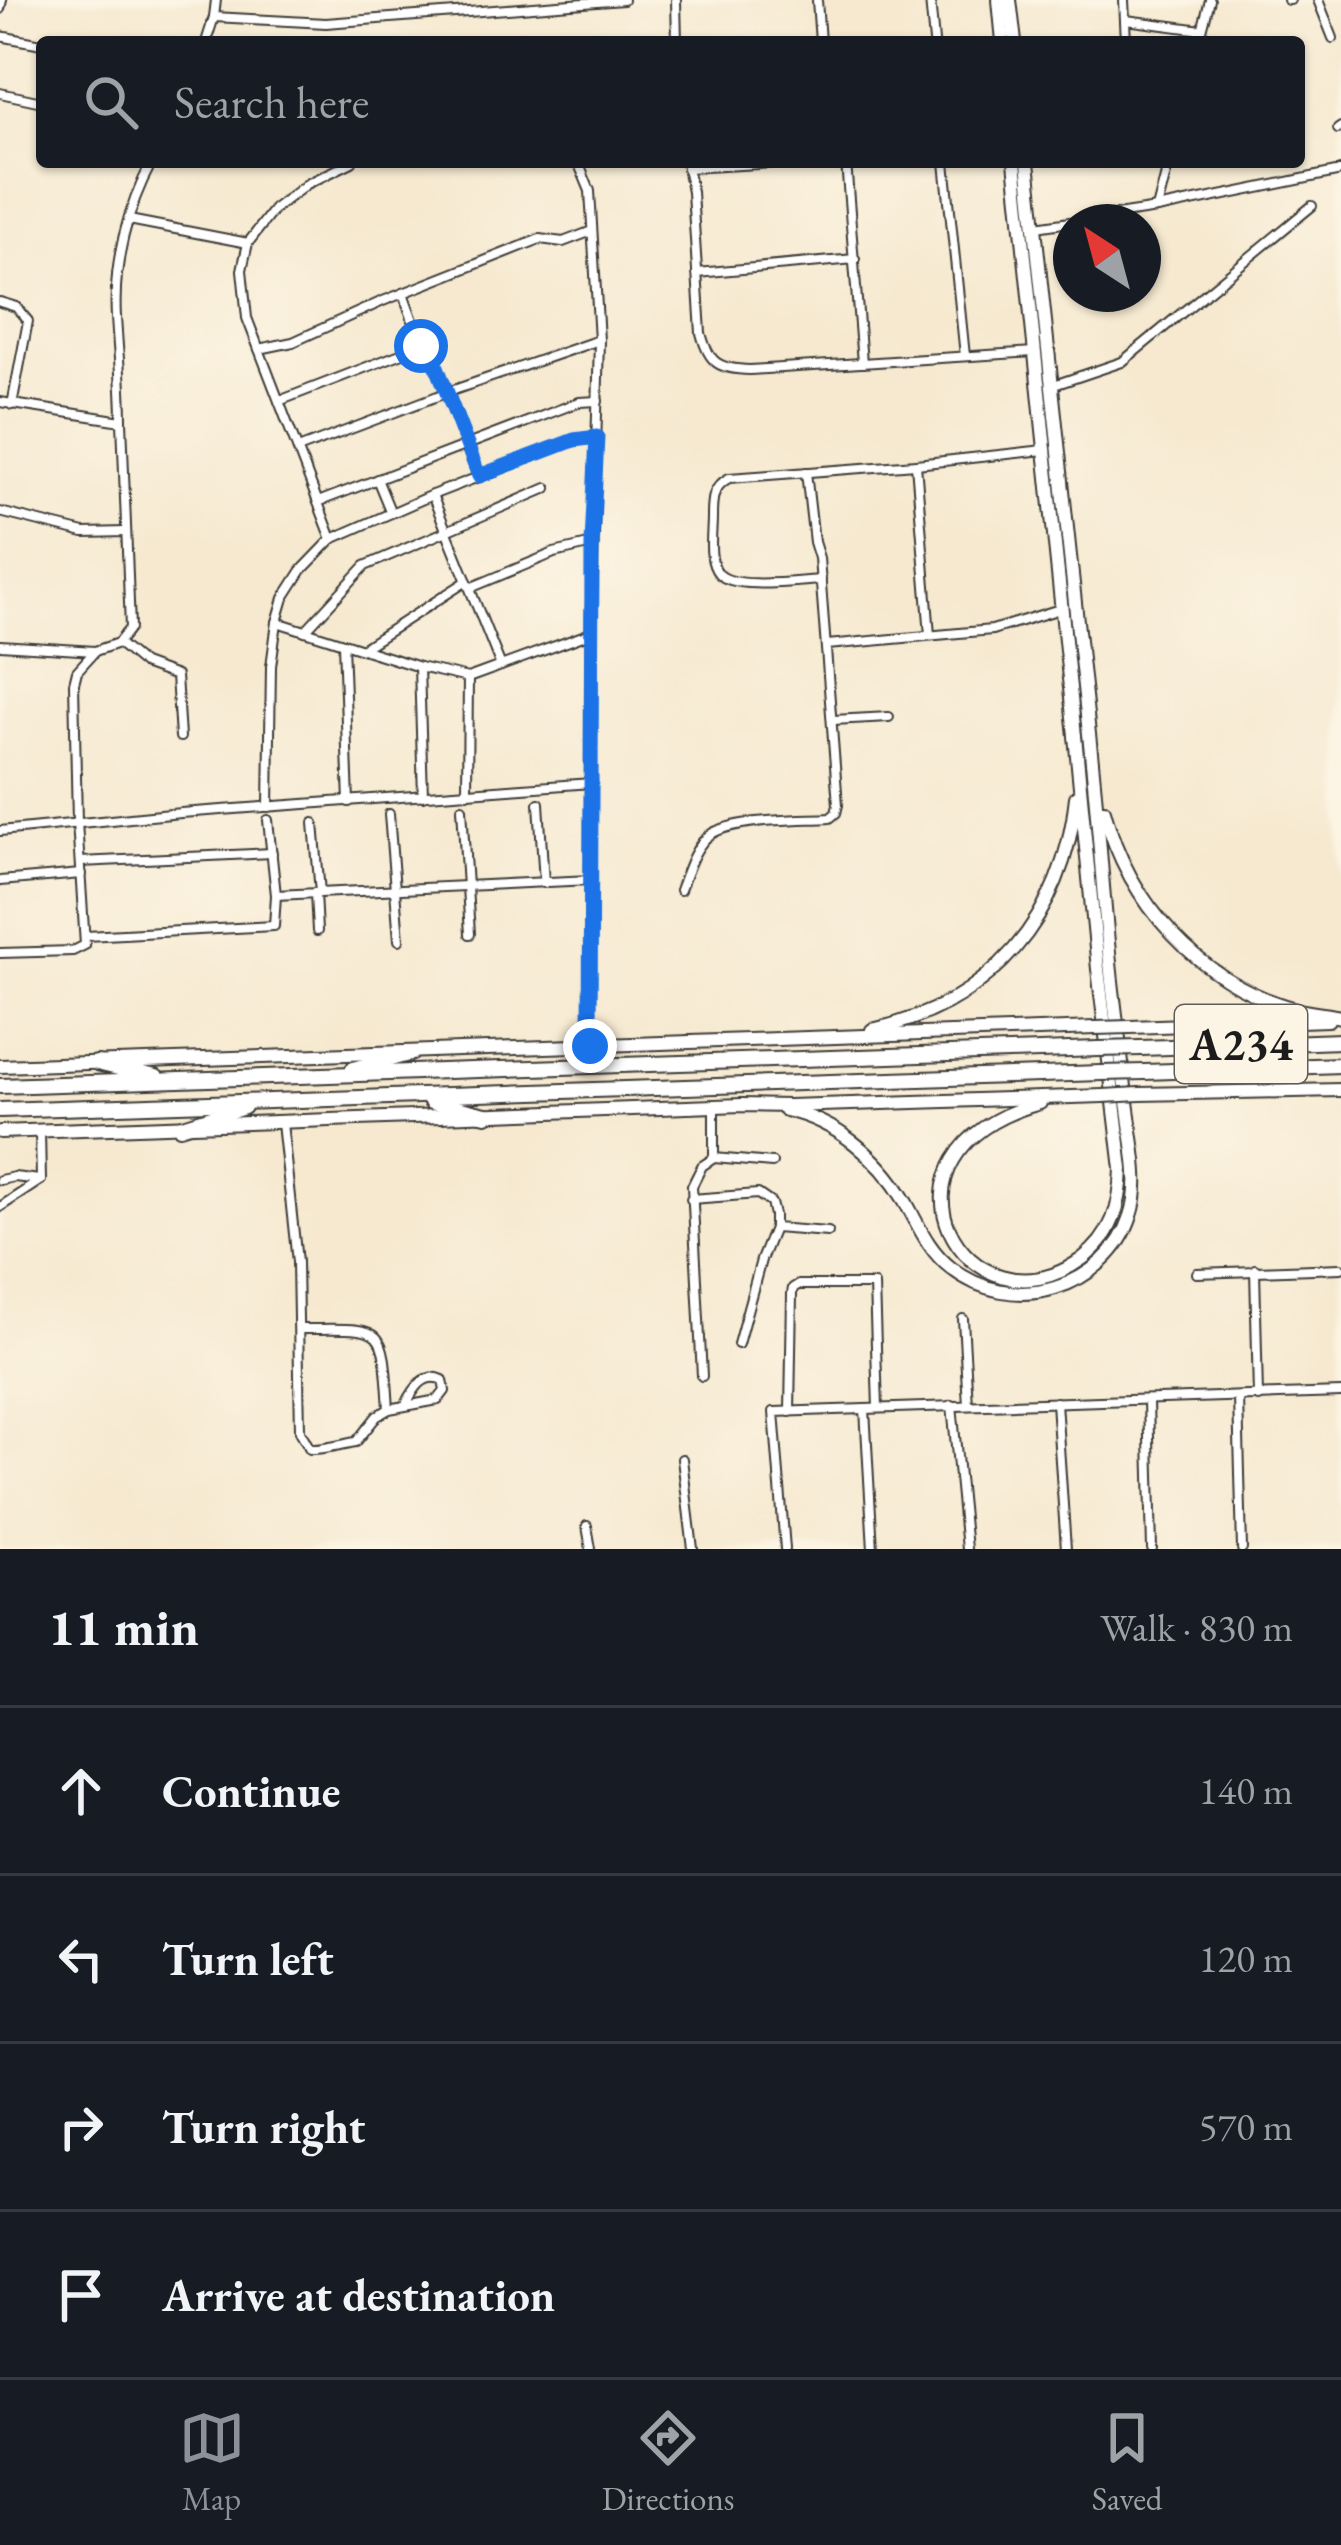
<!DOCTYPE html>
<html lang="en">
<head>
<meta charset="utf-8">
<style>
  body { margin:0; font-family:"EB Garamond",serif; background:#20242c; color:#f1f3f6 }
  .compass { position:absolute; left:1053px; top:204px; width:108px; height:108px; border-radius:50%; background:#171b24; box-shadow:0 3px 9px #0004; rotate:324deg }
  .stop { position:absolute; width:36px; height:36px; margin:-27px; border:9px solid #1a73e8; border-radius:50%; background:#fff }
  .stop.end { background:#1a73e8; border-color:#fff; box-shadow:0 3px 12px #0008 }
  .list { margin:0; padding:0; list-style:none }
  h2 { display:flex; justify-content:space-between; align-items:center; height:156px; margin:0; padding:0 48px; font-size:51px }
  h2 small { font-size:39px; font-weight:400; color:#9ea1a6 }
  .list li { display:grid; grid-template-columns:78px 1fr auto; gap:36px; align-items:center; box-sizing:border-box; height:168px; padding:0 48px; border-top:3px solid #363941 }
  .list b { display:block; font-size:45px; white-space:nowrap }
  .list em { font-size:39px; font-style:normal; color:#9ea1a6 }
  .icon { flex:none; width:66px; height:66px; fill:none; stroke:currentColor; stroke-width:2; stroke-linecap:round; stroke-linejoin:round }
  .map { position:relative; flex:none; width:1341px; height:1549px; overflow:hidden }
  .search { position:absolute; background:#171b24; box-shadow:0 3px 9px #0004; left:36px; right:36px; top:36px; height:132px; display:flex; align-items:center; gap:30px; box-sizing:border-box; padding:0 42px; border-radius:12px; color:#9ea1a6; font-size:45px }
  .sheet { height:828px; background:#171b24 }
  nav { display:flex; justify-content:space-around; align-items:center; box-sizing:border-box; height:168px; border-top:3px solid #363941; background:#171b24; font-size:33px; color:#9ea1a6 }
  nav a { display:grid; justify-items:center; gap:6px }
  nav .on { color:#8c9099 }
  .map>svg:first-child { display:block }
  .lines { fill:none; stroke-linecap:round; stroke-linejoin:round }
  .minor-casing { stroke:#3d3b37; stroke-width:12 }
  .primary-casing { stroke:#3d3b37; stroke-width:16 }
  .trunk-casing { stroke:#3d3b37; stroke-width:16 }
  .motorway-casing { stroke:#3d3b37; stroke-width:18 }
  .minor { stroke:#fff; stroke-width:8 }
  .primary { stroke:#fff; stroke-width:12 }
  .trunk { stroke:#fff; stroke-width:12 }
  .motorway { stroke:#fff; stroke-width:14 }
  .trunk-bridge-casing { stroke:#3d3b37; stroke-width:16; stroke-linecap:butt }
  .motorway-bridge-casing { stroke:#3d3b37; stroke-width:18; stroke-linecap:butt }
  .trunk-bridge { stroke:#fff; stroke-width:12 }
  .motorway-bridge { stroke:#fff; stroke-width:14 }
  .route { stroke:#1a73e8; stroke-width:15 }
  .labels { text-anchor:middle; dominant-baseline:central; stroke-width:10; stroke-linejoin:round; paint-order:stroke }
  .shield { fill:#fcf5e5; stroke:#5f5d58; stroke-width:3 }
  .shield-label { font-size:45px; font-weight:bold; fill:#1c1c1c }
</style>
</head>
<body>
<div class="map">
<svg width="1341" height="1549" viewBox="0 0 1341 1549">
  <rect width="100%" height="100%" fill="#fcf5e5"/>
  <filter id="ink" filterUnits="userSpaceOnUse"><feTurbulence type="fractalNoise" baseFrequency=".00833" numOctaves="2"/><feDisplacementMap in="SourceGraphic" scale="24" xChannelSelector="R" yChannelSelector="G"/><feConvolveMatrix kernelMatrix="1 2 1 2 8 2 1 2 1" color-interpolation-filters="sRGB"/></filter>
  <filter id="wash" filterUnits="userSpaceOnUse"><feTurbulence type="fractalNoise" baseFrequency=".004" numOctaves="4" result="noise"/><feDisplacementMap in="SourceGraphic" scale="48" xChannelSelector="R" yChannelSelector="G"/><feGaussianBlur stdDeviation="2.7" result="paint"/><feColorMatrix in="noise" values="0 0 0 0 0 0 0 0 0 0 0 0 0 0 0 0 0 1.4 0 .05"/><feComposite in="paint" operator="in"/></filter>
  <g filter="url(#wash)">
    <rect width="100%" height="100%" fill="#f6e9d0"/>
  </g>
  <g filter="url(#ink)">
    <g class="lines">
      <!-- minor casing -->
      <g class="minor-casing">
        <g id="minor">
          <polyline points="676,0 677,42"/>
          <polyline points="817,0 820,42"/>
          <polyline points="930,0 934,42"/>
          <polyline points="1124,0 1126,42"/>
          <polyline points="1288,0 1290,0"/>
          <polyline points="1318,0 1333,38"/>
          <polyline points="0,9 2,0"/>
          <polyline points="214,17 326,23 623,0"/>
          <polyline points="1126,20 1202,30"/>
          <polyline points="1200,35 1222,42"/>
          <polyline points="0,36 42,44"/>
          <polyline points="206,42 214,17 216,0"/>
          <polyline points="1199,42 1210,0"/>
          <polyline points="0,93 42,102"/>
          <polyline points="1338,129 1341,127"/>
          <polyline points="578,162 590,191 599,340 591,633 590,1045"/>
          <path d="M686 162 692 192 701 333C709 364 719 369 750 370L1034 352"/>
          <polyline points="846,162 862,363"/>
          <polyline points="945,162 965,356"/>
          <polyline points="687,168 793,162"/>
          <polyline points="1157,209 1169,162"/>
          <polyline points="129,220 248,243"/>
          <polyline points="1036,227 1157,209 1341,171"/>
          <polyline points="697,273 855,259"/>
          <polyline points="403,293 414,323 429,341 431,351"/>
          <polyline points="0,302 16,307 28,321 12,405"/>
          <polyline points="259,349 293,342 383,301 540,239 563,242 592,231"/>
          <polyline points="1054,385 1122,362 1312,206"/>
          <polyline points="279,401 421,346 431,351 479,477"/>
          <polyline points="0,402 122,421 130,628 118,643 95,651"/>
          <path d="M122 421C122 386 118 352 116 317 113 264 127 208 152 162"/>
          <polyline points="298,449 448,392 599,340"/>
          <polyline points="916,464 930,635"/>
          <polyline points="377,479 391,513"/>
          <polyline points="432,495 501,666"/>
          <polyline points="318,502 579,402 598,401"/>
          <polyline points="0,512 84,533 126,532"/>
          <polyline points="332,539 247,318 242,270 248,243 274,209 307,184 352,162"/>
          <path d="M821 580C798 581 734 590 719 574 707 561 712 534 712 518 712 500 712 487 729 478L916 464 1044 450"/>
          <polyline points="470,588 554,553 593,544"/>
          <polyline points="277,622 419,667 468,678 591,633"/>
          <polyline points="305,631 365,566 547,488"/>
          <polyline points="118,643 143,664 176,676 180,737"/>
          <polyline points="343,643 349,802"/>
          <polyline points="0,645 95,651 77,671 74,683 77,822 85,945 73,951 0,953"/>
          <polyline points="827,645 992,630 1060,609"/>
          <polyline points="363,648 467,581"/>
          <polyline points="419,667 423,796"/>
          <polyline points="833,720 889,717"/>
          <polyline points="467,793 468,678"/>
          <polyline points="539,803 544,883"/>
          <polyline points="269,807 271,666 277,622 284,598 302,570 332,539 432,495 574,440 597,437"/>
          <polyline points="462,808 470,934"/>
          <polyline points="389,814 399,940"/>
          <polyline points="314,823 320,893"/>
          <polyline points="0,831 181,813 592,783"/>
          <polyline points="80,862 272,853"/>
          <polyline points="0,881 81,874"/>
          <path d="M680 890C687 873 692 852 706 838 726 818 800 820 830 818L836 813 838 805 819 558 814 542 806 472"/>
          <polyline points="315,893 317,931"/>
          <polyline points="276,895 591,880"/>
          <polyline points="86,936 274,926 276,895 268,820"/>
          <path d="M282 1123 297 1262 300 1431 310 1449C320 1450 344 1444 356 1442L377 1416 389 1409 438 1400 445 1391 443 1380C424 1371 414 1389 406 1404"/>
          <polyline points="40,1131 41,1180"/>
          <polyline points="714,1158 772,1163"/>
          <polyline points="0,1180 14,1177 40,1180"/>
          <polyline points="691,1199 758,1194 771,1203 774,1215 774,1228 761,1260 738,1344"/>
          <polyline points="0,1207 41,1180"/>
          <polyline points="774,1228 828,1232"/>
          <polyline points="1255,1269 1258,1397"/>
          <polyline points="1197,1273 1341,1268"/>
          <polyline points="963,1319 968,1405"/>
          <path d="M300 1329C387 1329 383 1321 389 1409"/>
          <polyline points="702,1376 692,1186 702,1166 714,1158 714,1106"/>
          <polyline points="1238,1397 1242,1549"/>
          <polyline points="1148,1401 1152,1549"/>
          <polyline points="1056,1402 1066,1549"/>
          <polyline points="952,1405 966,1549"/>
          <polyline points="865,1409 873,1549"/>
          <polyline points="790,1412 792,1294 793,1288 798,1285 874,1285 878,1408"/>
          <polyline points="682,1459 693,1549"/>
          <polyline points="587,1526 591,1549"/>
          <polyline points="785,1549 774,1412 1341,1393"/>
        </g>
      </g>
      <!-- primary casing -->
      <g class="primary-casing">
        <g id="primary">
          <polyline points="999,0 1003,42"/>
          <polyline points="1010,0 1015,42"/>
          <polyline points="1015,162 1075,736"/>
          <polyline points="1028,162 1092,762"/>
        </g>
      </g>
      <!-- trunk casing -->
      <g class="trunk-casing">
        <g id="trunk">
          <path d="M1104 810C1128 903 1200 983 1295 1009 1310 1013 1326 1014 1341 1017"/>
          <polyline points="1130,1027 1328,1020"/>
          <path d="M872 1030C991 1004 1064 918 1076 797"/>
          <polyline points="0,1066 1095,1028"/>
          <polyline points="1140,1094 1341,1090"/>
          <path d="M1040 1103C857 1153 968 1341 1082 1259 1112 1237 1121 1205 1122 1169L1098 969 1075 736"/>
          <path d="M785 1110C836 1121 879 1157 905 1201 919 1226 928 1250 951 1268 980 1291 1019 1299 1055 1288 1089 1278 1120 1251 1131 1216 1142 1184 1133 1149 1129 1116 1123 1074 1118 1032 1113 990 1104 914 1100 838 1092 762"/>
          <polyline points="0,1132 742,1105 789,1106 1103,1096"/>
        </g>
      </g>
      <!-- motorway casing -->
      <g class="motorway-casing">
        <g id="motorway">
          <polyline points="1141,1048 1341,1041"/>
          <polyline points="97,1063 156,1077"/>
          <polyline points="353,1069 412,1053"/>
          <polyline points="1145,1072 1341,1065"/>
          <polyline points="0,1086 1098,1049"/>
          <polyline points="431,1102 486,1115"/>
          <polyline points="0,1110 1101,1073"/>
          <polyline points="180,1127 244,1107"/>
        </g>
      </g>
      <!-- minor -->
      <use href="#minor" class="minor"/>
      <!-- primary -->
      <use href="#primary" class="primary"/>
      <!-- trunk -->
      <use href="#trunk" class="trunk"/>
      <!-- motorway -->
      <use href="#motorway" class="motorway"/>
      <!-- trunk-bridge casing -->
      <g class="trunk-bridge-casing">
        <g id="trunk-bridge">
          <polyline points="1095,1028 1130,1027"/>
          <polyline points="1103,1096 1140,1094"/>
        </g>
      </g>
      <!-- motorway-bridge casing -->
      <g class="motorway-bridge-casing">
        <g id="motorway-bridge">
          <polyline points="1098,1049 1141,1048"/>
          <polyline points="1101,1073 1145,1072"/>
        </g>
      </g>
      <!-- trunk-bridge -->
      <use href="#trunk-bridge" class="trunk-bridge"/>
      <!-- motorway-bridge -->
      <use href="#motorway-bridge" class="motorway-bridge"/>
    </g>
  </g>
  <g class="lines" filter="url(#ink)">
    <!-- route -->
    <polyline class="route" points="421,346 431,351 479,476 574,440 597,437 592,544 590,1046"/>
  </g>
  <g class="labels">
    <!-- shield labels -->
    <rect class="shield" x="1175" y="1005" width="132" height="78" rx="9"/>
    <g class="shield-label">
      <text x="1241" y="1044">A234</text>
    </g>
  </g>
</svg>
<svg class="compass" viewBox="-18 -18 36 36"><path d="M0-13l5 13h-10z" fill="#e53935"/><path d="M0 13l5-13h-10z" fill="#9ea1a6"/></svg>
<div class="stop" style="left:421px;top:346px"></div>
<div class="stop end" style="left:590px;top:1046px"></div>
<div class="search"><svg class="icon" aria-label="search" viewBox="0 0 24 24"><circle cx="10" cy="10" r="6"/><path d="M15 15l6 6"/></svg>Search here</div>
</div>
<section class="sheet">
<h2>11 min<small>Walk · 830 m</small></h2>
<ul class="list">
<li><svg class="icon" aria-label="ahead" viewBox="0 0 24 24"><path d="M12 20V5M6 11l6-6 6 6"/></svg><div><b>Continue</b></div><em>140 m</em></li>
<li><svg class="icon" aria-label="left" viewBox="0 0 24 24"><path d="M17 20v-9H6M10 6l-5 5 5 5"/></svg><div><b>Turn left</b></div><em>120 m</em></li>
<li><svg class="icon" aria-label="right" viewBox="0 0 24 24"><path d="M7 20v-9h11M14 6l5 5-5 5"/></svg><div><b>Turn right</b></div><em>570 m</em></li>
<li><svg class="icon" aria-label="arrive" viewBox="0 0 24 24"><path d="M6 21V4h12l-3 4 3 4H6"/></svg><div><b>Arrive at destination</b></div></li>
</ul>
</section>
<nav>
<a class="on"><svg class="icon" aria-label="map" viewBox="0 0 24 24"><path d="M3 6l6-2 6 2 6-2v14l-6 2-6-2-6 2zM9 4v14M15 6v14"/></svg>Map</a>
<a><svg class="icon" aria-label="directions" viewBox="0 0 24 24"><path d="M12 3l9 9-9 9-9-9zM9 14v-3h6M13 9l2 2-2 2"/></svg>Directions</a>
<a><svg class="icon" aria-label="saved" viewBox="0 0 24 24"><path d="M7 4h10v16l-5-4-5 4z"/></svg>Saved</a>
</nav>
</body>
</html>
